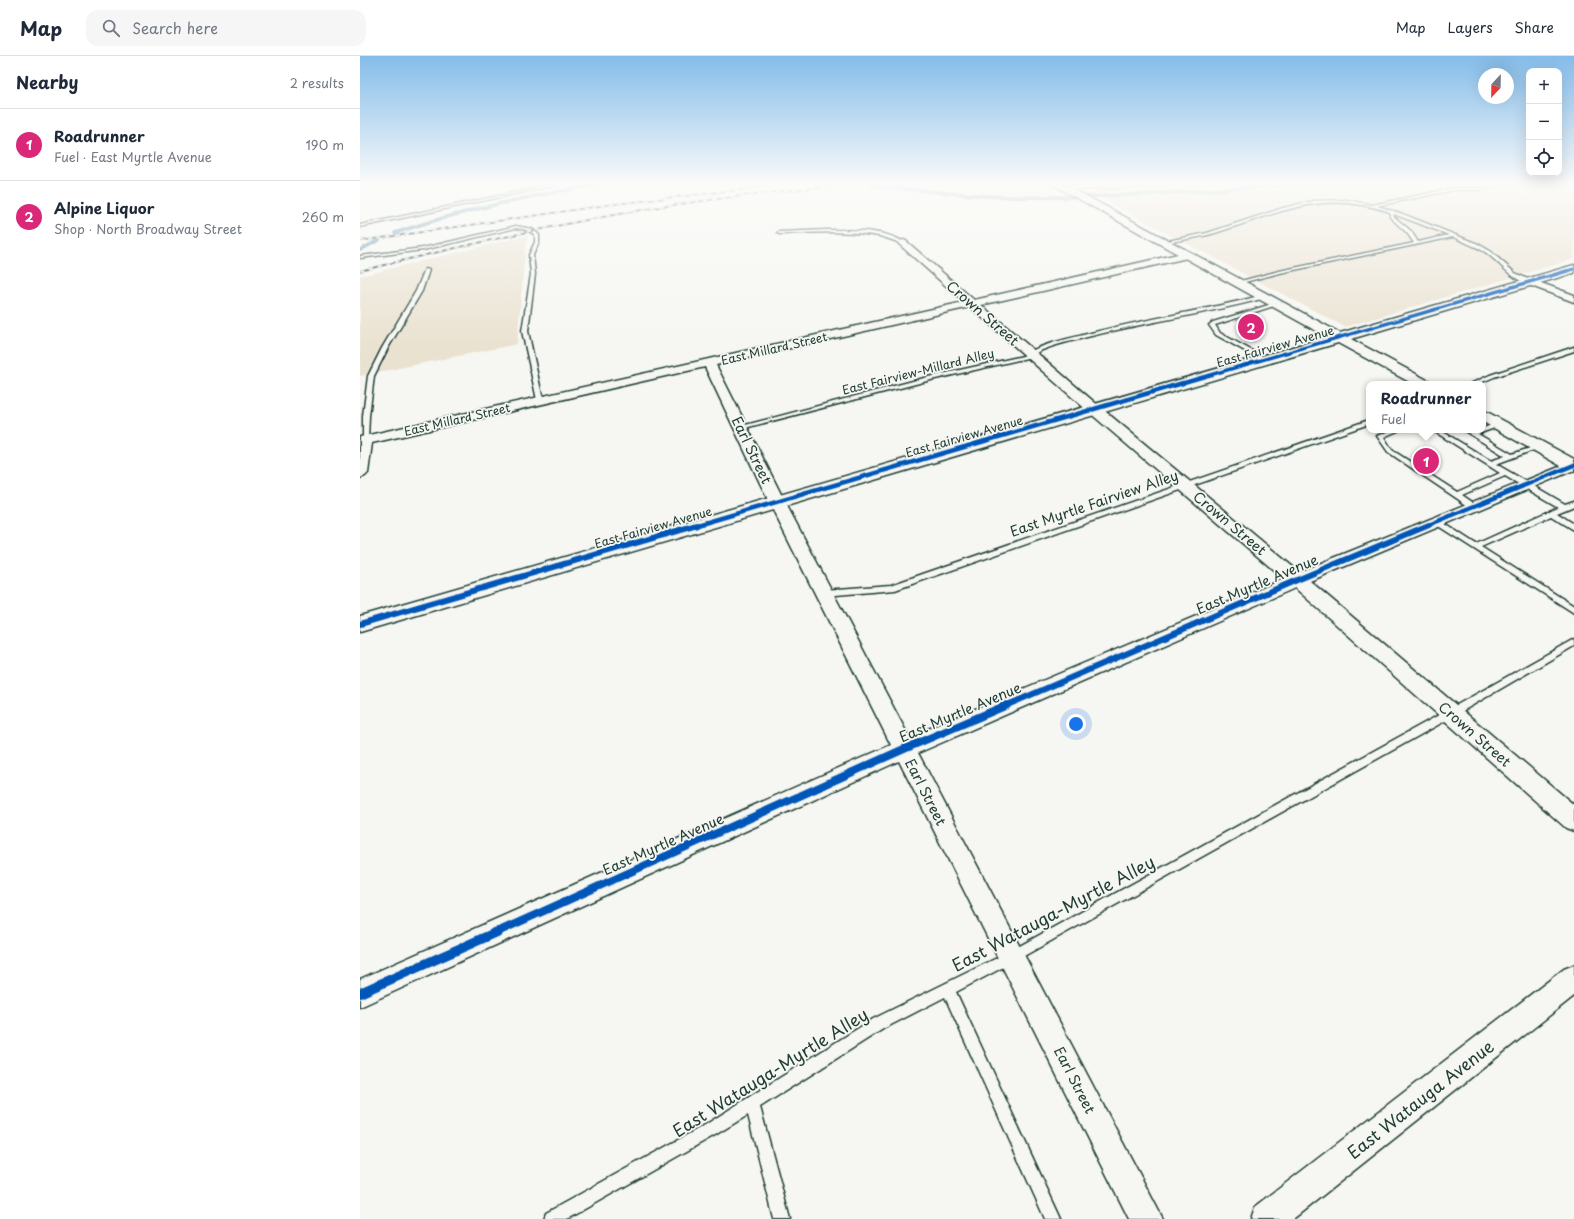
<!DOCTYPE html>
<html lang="en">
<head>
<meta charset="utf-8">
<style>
  body { margin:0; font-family:"Playpen Sans",sans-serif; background:#f6f6f7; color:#1f2937 }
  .controls { position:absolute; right:12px; top:12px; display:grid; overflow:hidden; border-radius:8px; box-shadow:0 4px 16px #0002 }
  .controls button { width:36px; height:36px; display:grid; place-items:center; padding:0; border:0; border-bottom:1px solid #e0e1e3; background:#fff; color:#1f2937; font:20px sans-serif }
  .compass { position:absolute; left:1118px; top:12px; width:36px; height:36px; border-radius:50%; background:#fff; box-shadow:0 4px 16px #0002; rotate:202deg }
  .you { position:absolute; left:716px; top:668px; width:14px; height:14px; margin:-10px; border:3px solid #fff; border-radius:50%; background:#1a73e8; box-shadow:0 0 0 6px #1a73e833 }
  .badge { display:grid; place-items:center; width:26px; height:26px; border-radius:50%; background:#db2777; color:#fff; font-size:13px; font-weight:700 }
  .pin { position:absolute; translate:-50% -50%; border:2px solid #fff; box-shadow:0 1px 4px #0006 }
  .popup { position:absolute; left:1006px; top:325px; width:120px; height:52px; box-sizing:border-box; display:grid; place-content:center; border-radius:8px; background:#fff; filter:drop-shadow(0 1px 3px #0005); font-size:13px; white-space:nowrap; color:#747a83 }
  .popup b { font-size:15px; color:#1f2937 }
  .popup::after { content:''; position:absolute; left:50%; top:100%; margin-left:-8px; border:8px solid transparent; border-top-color:#fff }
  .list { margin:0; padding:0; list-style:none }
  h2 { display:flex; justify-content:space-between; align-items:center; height:52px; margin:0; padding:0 16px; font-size:17px }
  h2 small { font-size:13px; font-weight:400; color:#747a83 }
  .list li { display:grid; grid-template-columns:26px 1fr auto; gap:12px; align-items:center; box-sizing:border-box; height:72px; padding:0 16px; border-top:1px solid #e0e1e3 }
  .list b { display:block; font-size:15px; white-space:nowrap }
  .list p { margin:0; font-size:13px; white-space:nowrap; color:#747a83 }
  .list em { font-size:13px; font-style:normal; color:#747a83 }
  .icon { flex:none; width:22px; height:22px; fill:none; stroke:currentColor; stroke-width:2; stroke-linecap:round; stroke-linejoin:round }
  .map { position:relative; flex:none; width:1214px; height:1163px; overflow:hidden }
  header { display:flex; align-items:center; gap:24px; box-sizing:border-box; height:56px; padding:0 20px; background:#fff; border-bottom:1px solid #e0e1e3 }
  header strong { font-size:19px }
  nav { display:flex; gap:22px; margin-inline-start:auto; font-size:14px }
  .search { width:280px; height:36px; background:#f6f6f7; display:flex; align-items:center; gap:10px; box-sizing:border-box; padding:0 14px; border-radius:12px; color:#747a83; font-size:15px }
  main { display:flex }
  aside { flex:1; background:#fff }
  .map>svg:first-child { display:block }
  .built { fill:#eae2d1 }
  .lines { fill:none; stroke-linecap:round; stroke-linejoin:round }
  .stream { stroke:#6290a4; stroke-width:3.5 }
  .service-casing { stroke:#1f3d34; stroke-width:3 }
  .minor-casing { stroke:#1f3d34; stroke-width:3 }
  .tertiary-casing { stroke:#1f3d34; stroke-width:3 }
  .service { fill:#f6f6f2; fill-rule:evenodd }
  .minor { fill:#f6f6f2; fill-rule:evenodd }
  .tertiary { fill:#f6f6f2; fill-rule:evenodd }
  .rail-casing { stroke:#1f3d34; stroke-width:2 }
  .rail { stroke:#f6f6f2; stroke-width:1.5; stroke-dasharray:4.5; stroke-linecap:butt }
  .cycleway-far5-casing { stroke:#f6f6f2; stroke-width:4 }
  .cycleway-far4-casing { stroke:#f6f6f2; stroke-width:5 }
  .cycleway-far3-casing { stroke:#f6f6f2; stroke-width:6 }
  .cycleway-far2-casing { stroke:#f6f6f2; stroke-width:8 }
  .cycleway-far1-casing { stroke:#f6f6f2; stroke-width:10 }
  .cycleway-casing { stroke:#f6f6f2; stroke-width:12 }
  .cycleway-far5 { stroke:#0057b8; stroke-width:3 }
  .cycleway-far4 { stroke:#0057b8; stroke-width:3.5 }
  .cycleway-far3 { stroke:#0057b8; stroke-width:4.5 }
  .cycleway-far2 { stroke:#0057b8; stroke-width:6 }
  .cycleway-far1 { stroke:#0057b8; stroke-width:8 }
  .cycleway { stroke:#0057b8; stroke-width:10 }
  .labels { text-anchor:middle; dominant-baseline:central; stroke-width:3.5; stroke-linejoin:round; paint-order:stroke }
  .far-street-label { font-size:12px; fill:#1f3d34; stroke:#f6f6f2 }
  .street-label { font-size:14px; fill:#1f3d34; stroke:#f6f6f2 }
  .near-street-label { font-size:17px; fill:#1f3d34; stroke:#f6f6f2 }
</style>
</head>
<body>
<header>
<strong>Map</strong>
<div class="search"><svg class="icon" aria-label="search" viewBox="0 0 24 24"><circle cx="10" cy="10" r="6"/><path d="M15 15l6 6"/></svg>Search here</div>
<nav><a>Map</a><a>Layers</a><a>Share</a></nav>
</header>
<main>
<aside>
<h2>Nearby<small>2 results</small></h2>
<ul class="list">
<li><span class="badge">1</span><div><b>Roadrunner</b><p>Fuel · East Myrtle Avenue</p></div><em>190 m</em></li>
<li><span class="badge">2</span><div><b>Alpine Liquor</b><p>Shop · North Broadway Street</p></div><em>260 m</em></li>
</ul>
</aside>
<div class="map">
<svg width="1214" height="1163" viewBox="0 0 1214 1163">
  <rect width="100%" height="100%" fill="#f6f6f2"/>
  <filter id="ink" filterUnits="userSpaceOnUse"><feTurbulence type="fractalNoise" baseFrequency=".025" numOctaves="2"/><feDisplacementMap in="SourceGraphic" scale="8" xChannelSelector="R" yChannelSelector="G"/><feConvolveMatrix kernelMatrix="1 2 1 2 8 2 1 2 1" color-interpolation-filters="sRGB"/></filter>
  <g filter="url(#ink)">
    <!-- built -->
    <g class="built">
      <polygon points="712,127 1214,127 1214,203 985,271"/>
      <polygon points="168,179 165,195 157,288 0,320 0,220"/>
    </g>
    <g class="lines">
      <!-- stream -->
      <g class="stream">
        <path d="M510 128 522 131C565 134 609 140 652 141 754 143 855 133 956 127"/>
        <path d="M35 177C105 153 176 138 249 127"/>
        <polyline points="0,194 19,184"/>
      </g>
      <!-- service casing -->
      <g class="service-casing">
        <g id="service">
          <polygon points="200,127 206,127 0,171 0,169"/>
          <path d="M1137 127H1142L1126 134H1094L1017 150 1045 159 1118 188 1130 195 1155 217 1172 225V227C1154 228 1139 205 1125 196 1115 190 1104 186 1093 181L920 217 877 228V226L919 215 1054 187 1047 177 1030 161V156C960 133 920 157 855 177 838 182 821 184 804 187L802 186 847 177 923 152 953 145 987 144 1012 149 1094 132H1125ZM1034 158 1089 179 1058 186 1051 175 1033 160Z"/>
          <path d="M156 170 172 173 179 179V186L173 199 175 218 168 275 183 344 180 346 177 344 162 275 171 218 169 199 175 186V179C169 174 163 173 156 172L63 194 0 202V200L63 192Z"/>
          <path d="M466 174C489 174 526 173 545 187L543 188C535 185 528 182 519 180 487 174 452 177 419 178L417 177 419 176Z"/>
          <polygon points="65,213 69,214 62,235 28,292 14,320 9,360 8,384 5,386 3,385 3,360 8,320 22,292 56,235"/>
          <path d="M903 239 905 240V242C846 258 786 266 727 281 706 287 685 290 667 302L571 324 381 373 378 371 568 321 663 300C681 288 703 284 723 279 783 263 844 255 903 239Z"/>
          <polygon points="915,247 920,248 855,269 860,277 907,303 907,305 903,305 856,279 849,269 853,266"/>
          <polygon points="1214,291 1214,295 1134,321 1118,328 1110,328 1130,319"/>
          <polygon points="1009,364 1009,368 535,534 464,540 460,537 464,534 531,529"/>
          <polygon points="1138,367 1140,368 1140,370 1118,378 1152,398 1179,389 1182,391 1136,408 1205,448 1214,445 1214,450 1197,457 1214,468 1214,474 1191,460 1121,491 1214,550 1214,557 1072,466 1073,464 1079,464 1116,488 1198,451 1145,420 1102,439 1118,450 1117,452 1111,452 1028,396 1017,380 1031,374 1040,374 1024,381 1032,394 1097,436 1140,417 1072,374 1080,374 1131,405 1145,400 1103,374 1111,374 1114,376 1123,374 1123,372"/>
          <polygon points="1214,583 1214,590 1094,660 655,905 596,936 701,1163 685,1163 585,941 523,973 400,1051 430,1163 414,1163 388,1059 355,1079 207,1163 184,1163 186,1157 345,1069 513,963 647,897 1088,654"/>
        </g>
      </g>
      <!-- minor casing -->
      <g class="minor-casing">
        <g id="minor">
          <polygon points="766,127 819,127 815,129 705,134 701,132 705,130"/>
          <path d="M543 184 546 185 614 244 827 196 830 197 832 199 830 201 827 202 621 249 740 351 939 516 1214 405V414L950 525 1214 749V775L1206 772 935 532 558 697 803 1163H769L539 705 0 951V923L531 689 409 446 345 311 12 387 8 417 5 420 0 422V381L604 246 540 189 538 187ZM610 251 730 357 924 523 549 681 425 446 356 309Z"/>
          <polygon points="1170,223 1214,239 1214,246 1166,228 1165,226 1166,224"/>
          <polygon points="1214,909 1214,940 933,1163 891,1163 895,1151 1204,913"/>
        </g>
      </g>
      <!-- tertiary casing -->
      <g class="tertiary-casing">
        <g id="tertiary">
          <polygon points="690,127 702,127 980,277 1214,209 1214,217 991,283 1069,325 1071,328 1053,328 978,287 0,576 0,560 967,281"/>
          <polygon points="1123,355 1129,357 1214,403 1214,415 1208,414 1123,366"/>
        </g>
      </g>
      <!-- service -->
      <use href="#service" class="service"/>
      <!-- minor -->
      <use href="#minor" class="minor"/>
      <!-- tertiary -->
      <use href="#tertiary" class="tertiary"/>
      <!-- rail casing -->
      <g class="rail-casing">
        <g id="rail">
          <polyline points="0,185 247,149 402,131"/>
          <path d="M0 215C104 189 208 165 313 149 376 140 439 133 502 127"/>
        </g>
      </g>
      <!-- rail -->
      <use href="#rail" class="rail"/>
      <!-- cycleway-far5 casing -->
      <g class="cycleway-far5-casing">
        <polyline id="cycleway-far5" points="1203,216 1214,213"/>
      </g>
      <!-- cycleway-far4 casing -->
      <g class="cycleway-far4-casing">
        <polyline id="cycleway-far4" points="819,328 1207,215"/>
      </g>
      <!-- cycleway-far3 casing -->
      <g class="cycleway-far3-casing">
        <g id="cycleway-far3">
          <polyline points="334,470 823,327"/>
          <polyline points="1066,470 1214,409"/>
        </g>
      </g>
      <!-- cycleway-far2 casing -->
      <g class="cycleway-far2-casing">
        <g id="cycleway-far2">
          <polyline points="0,568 337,469"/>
          <polyline points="645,650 937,524 1069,469"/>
        </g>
      </g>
      <!-- cycleway-far1 casing -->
      <g class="cycleway-far1-casing">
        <polyline id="cycleway-far1" points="135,877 544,693 647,649"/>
      </g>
      <!-- cycleway casing -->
      <g class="cycleway-casing">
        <polyline id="cycleway" points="0,937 137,876"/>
      </g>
      <!-- cycleway-far5 -->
      <use href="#cycleway-far5" class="cycleway-far5"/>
      <!-- cycleway-far4 -->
      <use href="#cycleway-far4" class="cycleway-far4"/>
      <!-- cycleway-far3 -->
      <use href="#cycleway-far3" class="cycleway-far3"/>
      <!-- cycleway-far2 -->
      <use href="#cycleway-far2" class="cycleway-far2"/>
      <!-- cycleway-far1 -->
      <use href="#cycleway-far1" class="cycleway-far1"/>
      <!-- cycleway -->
      <use href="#cycleway" class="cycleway"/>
    </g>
  </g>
  <!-- sky -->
  <linearGradient id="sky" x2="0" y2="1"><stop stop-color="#84bcea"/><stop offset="0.44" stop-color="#fbfbf9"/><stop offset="1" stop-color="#fbfbf9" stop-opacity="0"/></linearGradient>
  <rect width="1214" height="290" fill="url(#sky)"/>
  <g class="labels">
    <!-- far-street labels -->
    <g class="far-street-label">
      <text transform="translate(915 290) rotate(-16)">East Fairview Avenue</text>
      <text transform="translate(414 292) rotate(-13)">East Millard Street</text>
      <text transform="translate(558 315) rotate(-14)">East Fairview-Millard Alley</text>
      <text transform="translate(97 363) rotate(-13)">East Millard Street</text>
      <text transform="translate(604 380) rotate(-16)">East Fairview Avenue</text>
      <text transform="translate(293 471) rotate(-16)">East Fairview Avenue</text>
    </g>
    <!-- street labels -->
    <g class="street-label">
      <text transform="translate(623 257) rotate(41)">Crown Street</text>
      <text transform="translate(392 394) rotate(64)">Earl Street</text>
      <text transform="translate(734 447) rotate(-19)">East Myrtle Fairview Alley</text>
      <text transform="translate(870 467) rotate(40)">Crown Street</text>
      <text transform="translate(897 528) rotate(-23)">East Myrtle Avenue</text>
      <text transform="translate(600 656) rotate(-23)">East Myrtle Avenue</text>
      <text transform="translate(1115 678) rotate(41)">Crown Street</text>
      <text transform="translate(566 736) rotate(63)">Earl Street</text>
      <text transform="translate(303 788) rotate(-24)">East Myrtle Avenue</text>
      <text transform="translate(715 1024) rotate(63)">Earl Street</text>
    </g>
    <!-- near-street labels -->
    <g class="near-street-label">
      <text transform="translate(693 857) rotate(-28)">East Watauga-Myrtle Alley</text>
      <text transform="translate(410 1016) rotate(-32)">East Watauga-Myrtle Alley</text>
      <text transform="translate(1060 1043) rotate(-38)">East Watauga Avenue</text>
    </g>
  </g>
</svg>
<div class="controls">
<button>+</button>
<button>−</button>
<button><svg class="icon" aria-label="locate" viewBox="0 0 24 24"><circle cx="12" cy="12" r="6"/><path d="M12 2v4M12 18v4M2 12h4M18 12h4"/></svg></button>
</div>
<svg class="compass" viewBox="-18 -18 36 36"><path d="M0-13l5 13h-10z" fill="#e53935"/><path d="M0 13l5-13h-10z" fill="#747a83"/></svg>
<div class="you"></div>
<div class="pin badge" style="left:1066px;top:405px">1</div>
<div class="popup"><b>Roadrunner</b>Fuel</div>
<div class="pin badge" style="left:891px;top:271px">2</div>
</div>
</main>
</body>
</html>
